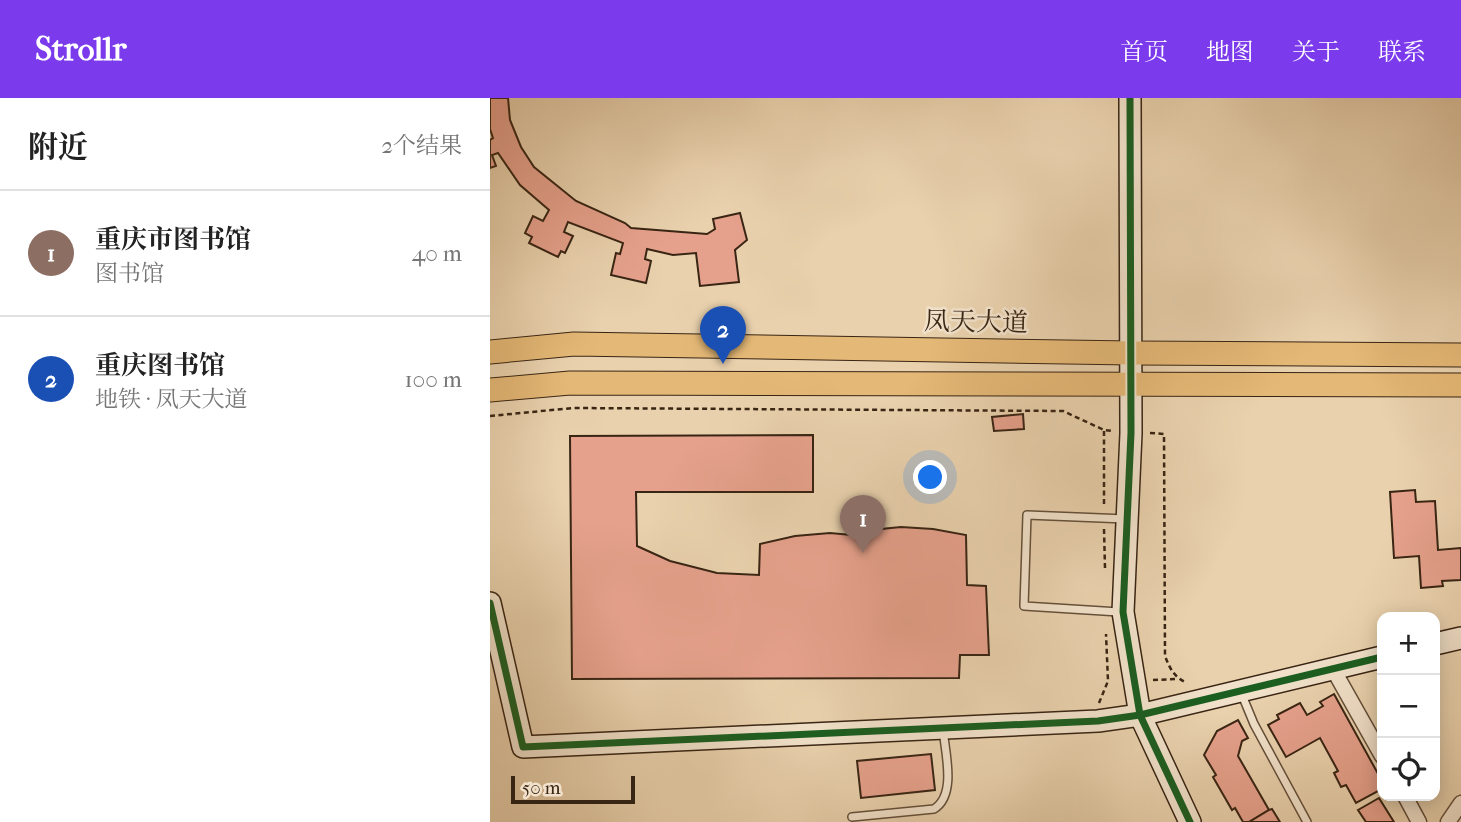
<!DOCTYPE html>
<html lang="zh">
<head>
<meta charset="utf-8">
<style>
  body { margin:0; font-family:"IM FELL French Canon","Noto Serif SC",serif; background:#f2f2f2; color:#222 }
  .controls { position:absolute; right:21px; bottom:21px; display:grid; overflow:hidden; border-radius:14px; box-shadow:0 4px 18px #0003 }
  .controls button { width:63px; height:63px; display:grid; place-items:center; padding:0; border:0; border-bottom:2px solid #e0e0e0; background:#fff; color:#222; font:35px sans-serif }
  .scale { position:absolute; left:21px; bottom:18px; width:124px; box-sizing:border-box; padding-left:7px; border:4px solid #392514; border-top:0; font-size:19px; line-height:24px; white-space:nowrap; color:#392514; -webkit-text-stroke:5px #f1e1ca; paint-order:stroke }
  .you { position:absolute; left:441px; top:380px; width:24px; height:24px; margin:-18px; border:5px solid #fff; border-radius:50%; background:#1a73e8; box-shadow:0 0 0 10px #1a73e833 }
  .badge { display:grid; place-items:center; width:46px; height:46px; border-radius:50%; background:#7c3aed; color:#fff; font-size:23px; font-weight:700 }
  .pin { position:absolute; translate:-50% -58px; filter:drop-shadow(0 2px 4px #0008) }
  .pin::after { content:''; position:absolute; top:37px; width:24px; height:21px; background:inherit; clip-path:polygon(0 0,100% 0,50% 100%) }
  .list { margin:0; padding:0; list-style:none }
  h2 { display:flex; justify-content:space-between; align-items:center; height:91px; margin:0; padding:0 28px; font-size:30px }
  h2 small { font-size:23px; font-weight:400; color:#767676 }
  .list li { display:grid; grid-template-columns:46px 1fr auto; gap:21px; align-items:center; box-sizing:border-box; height:126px; padding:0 28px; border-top:2px solid #e0e0e0 }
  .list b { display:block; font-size:26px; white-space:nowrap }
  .list p { margin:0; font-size:23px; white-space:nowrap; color:#767676 }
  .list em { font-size:23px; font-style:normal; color:#767676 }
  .icon { flex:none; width:38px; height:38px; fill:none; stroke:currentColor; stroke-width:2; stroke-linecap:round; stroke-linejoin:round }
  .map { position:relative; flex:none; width:971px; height:724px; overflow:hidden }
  header { display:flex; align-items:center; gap:42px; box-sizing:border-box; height:98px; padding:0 35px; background:#7c3aed; color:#fff }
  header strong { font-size:33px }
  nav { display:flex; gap:38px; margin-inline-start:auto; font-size:24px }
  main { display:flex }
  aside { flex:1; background:#fff }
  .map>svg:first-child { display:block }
  .building { fill:#e6a18c; stroke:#392514; stroke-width:2 }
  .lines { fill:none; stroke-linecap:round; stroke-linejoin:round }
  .lane-casing { stroke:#65503a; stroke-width:10 }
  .street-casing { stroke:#65503a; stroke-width:17 }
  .secondary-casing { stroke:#392514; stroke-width:24 }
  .primary-casing { stroke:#392514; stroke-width:25 }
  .path { stroke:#392514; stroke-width:2.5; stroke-dasharray:5 3.5; stroke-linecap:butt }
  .lane { stroke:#f1e1ca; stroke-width:7 }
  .street { stroke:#f1e1ca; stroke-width:14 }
  .secondary { stroke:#f1e1ca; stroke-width:21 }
  .primary { stroke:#e4b876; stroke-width:23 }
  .cycleway-casing { stroke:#f1e1ca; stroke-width:11 }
  .cycleway { stroke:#1b5e20; stroke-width:7 }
  .labels { text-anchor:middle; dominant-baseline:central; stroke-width:5; stroke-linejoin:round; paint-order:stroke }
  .street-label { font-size:26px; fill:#392514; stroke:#f1e1ca }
</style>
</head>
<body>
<header>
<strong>Strollr</strong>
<nav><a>首页</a><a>地图</a><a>关于</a><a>联系</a></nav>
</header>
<main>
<aside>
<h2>附近<small>2个结果</small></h2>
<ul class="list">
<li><span class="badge" style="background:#8d6e63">1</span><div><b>重庆市图书馆</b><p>图书馆</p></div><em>40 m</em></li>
<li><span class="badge" style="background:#1a4fb4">2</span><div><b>重庆图书馆</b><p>地铁 · 凤天大道</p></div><em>100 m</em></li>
</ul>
</aside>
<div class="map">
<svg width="971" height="724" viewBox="0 0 971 724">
  <rect width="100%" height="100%" fill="#e9d1ad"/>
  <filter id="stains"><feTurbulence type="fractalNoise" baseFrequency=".00286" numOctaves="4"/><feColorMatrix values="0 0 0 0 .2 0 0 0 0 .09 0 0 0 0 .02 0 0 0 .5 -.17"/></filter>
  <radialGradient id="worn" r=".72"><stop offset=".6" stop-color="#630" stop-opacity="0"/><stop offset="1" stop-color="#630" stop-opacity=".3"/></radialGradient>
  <!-- building -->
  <g class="building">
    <polygon points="0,0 18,0 20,22 31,49 44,69 86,103 135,125 141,130 217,136 225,131 223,121 250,115 257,142 245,152 249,184 210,188 206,155 183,157 157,151 155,161 161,163 156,185 121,177 126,155 130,156 133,145 78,124 74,134 83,138 75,155 71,153 68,159 39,145 42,139 35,135 43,118 53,123 59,112 30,87 8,55 2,57 6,68 0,70 0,42 3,40 0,31"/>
    <polygon points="533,316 534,331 504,333 502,319"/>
    <polygon points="323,337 323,394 146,394 147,448 180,463 227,475 269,477 270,446 305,438 340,435 372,438 371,433 411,429 443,431 476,437 477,487 496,488 499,557 470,557 469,580 82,581 80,338"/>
    <polygon points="925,392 926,404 945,403 948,452 971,450 971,482 952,483 953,488 931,490 929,458 904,460 900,394"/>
    <polygon points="844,596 892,683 892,691 866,705 856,687 851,689 844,675 848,673 830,640 796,659 778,627 789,621 787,617 810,605 817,617 833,608 830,604"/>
    <polygon points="748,622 758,640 752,643 748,658 779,712 759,724 753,724 745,710 742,712 723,679 726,677 714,657 727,633"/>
    <polygon points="441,656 445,692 371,700 367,663"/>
    <polygon points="889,700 904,724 876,724 868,712"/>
    <polygon points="782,711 790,724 759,724 779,712"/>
  </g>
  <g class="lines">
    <!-- lane casing -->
    <g class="lane-casing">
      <g id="lane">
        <polyline points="629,514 534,508 537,417 636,421"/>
        <polyline points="752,597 764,626 817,724"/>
        <path d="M362 719 444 711C467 697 455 654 453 631"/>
      </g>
    </g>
    <!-- street casing -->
    <g class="street-casing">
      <g id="street">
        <polyline points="843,571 892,658"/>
        <polyline points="915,698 929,724"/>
        <polyline points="958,724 971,705"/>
      </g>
    </g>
    <!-- secondary casing -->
    <g class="secondary-casing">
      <g id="secondary">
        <polyline points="640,0 641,335 633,514 650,617 700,724"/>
        <polyline points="0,505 33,649 608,623 650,617 892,559"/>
        <polyline points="945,546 971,540"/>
      </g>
    </g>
    <!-- primary casing -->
    <g class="primary-casing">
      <g id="primary">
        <polyline points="0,254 84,246 642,255 971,257"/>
        <polyline points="0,292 80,285 971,287"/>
      </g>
    </g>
    <!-- path -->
    <g class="path">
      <polyline points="0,318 83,310 573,313 614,332 622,333"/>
      <polyline points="614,333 614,407"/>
      <path d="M660 335 674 336 675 558C680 571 684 579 697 585"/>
      <polyline points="614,431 615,470"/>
      <polyline points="663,582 688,581"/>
      <polyline points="609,605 618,583 616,536"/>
    </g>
    <!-- lane -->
    <use href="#lane" class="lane"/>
    <!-- street -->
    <use href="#street" class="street"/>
    <!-- secondary -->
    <use href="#secondary" class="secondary"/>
    <!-- primary -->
    <use href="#primary" class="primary"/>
    <!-- cycleway casing -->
    <g class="cycleway-casing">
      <g id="cycleway">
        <polyline points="640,0 641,335 633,514 650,617 700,724"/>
        <polyline points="0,505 33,649 608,623 650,617 892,559"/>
      </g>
    </g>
    <!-- cycleway -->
    <use href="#cycleway" class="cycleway"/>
  </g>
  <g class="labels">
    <!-- street labels -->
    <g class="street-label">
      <text transform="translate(486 224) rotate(1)">凤天大道</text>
    </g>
  </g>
  <rect width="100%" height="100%" filter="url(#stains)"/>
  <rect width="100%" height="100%" fill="url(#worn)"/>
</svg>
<div class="controls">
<button>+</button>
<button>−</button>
<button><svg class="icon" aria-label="locate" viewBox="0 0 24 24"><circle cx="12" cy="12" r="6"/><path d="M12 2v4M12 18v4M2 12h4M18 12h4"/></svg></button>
</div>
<div class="scale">50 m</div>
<div class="you"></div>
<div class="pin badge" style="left:373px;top:455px;background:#8d6e63">1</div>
<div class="pin badge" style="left:233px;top:266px;background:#1a4fb4">2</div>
</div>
</main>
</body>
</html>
